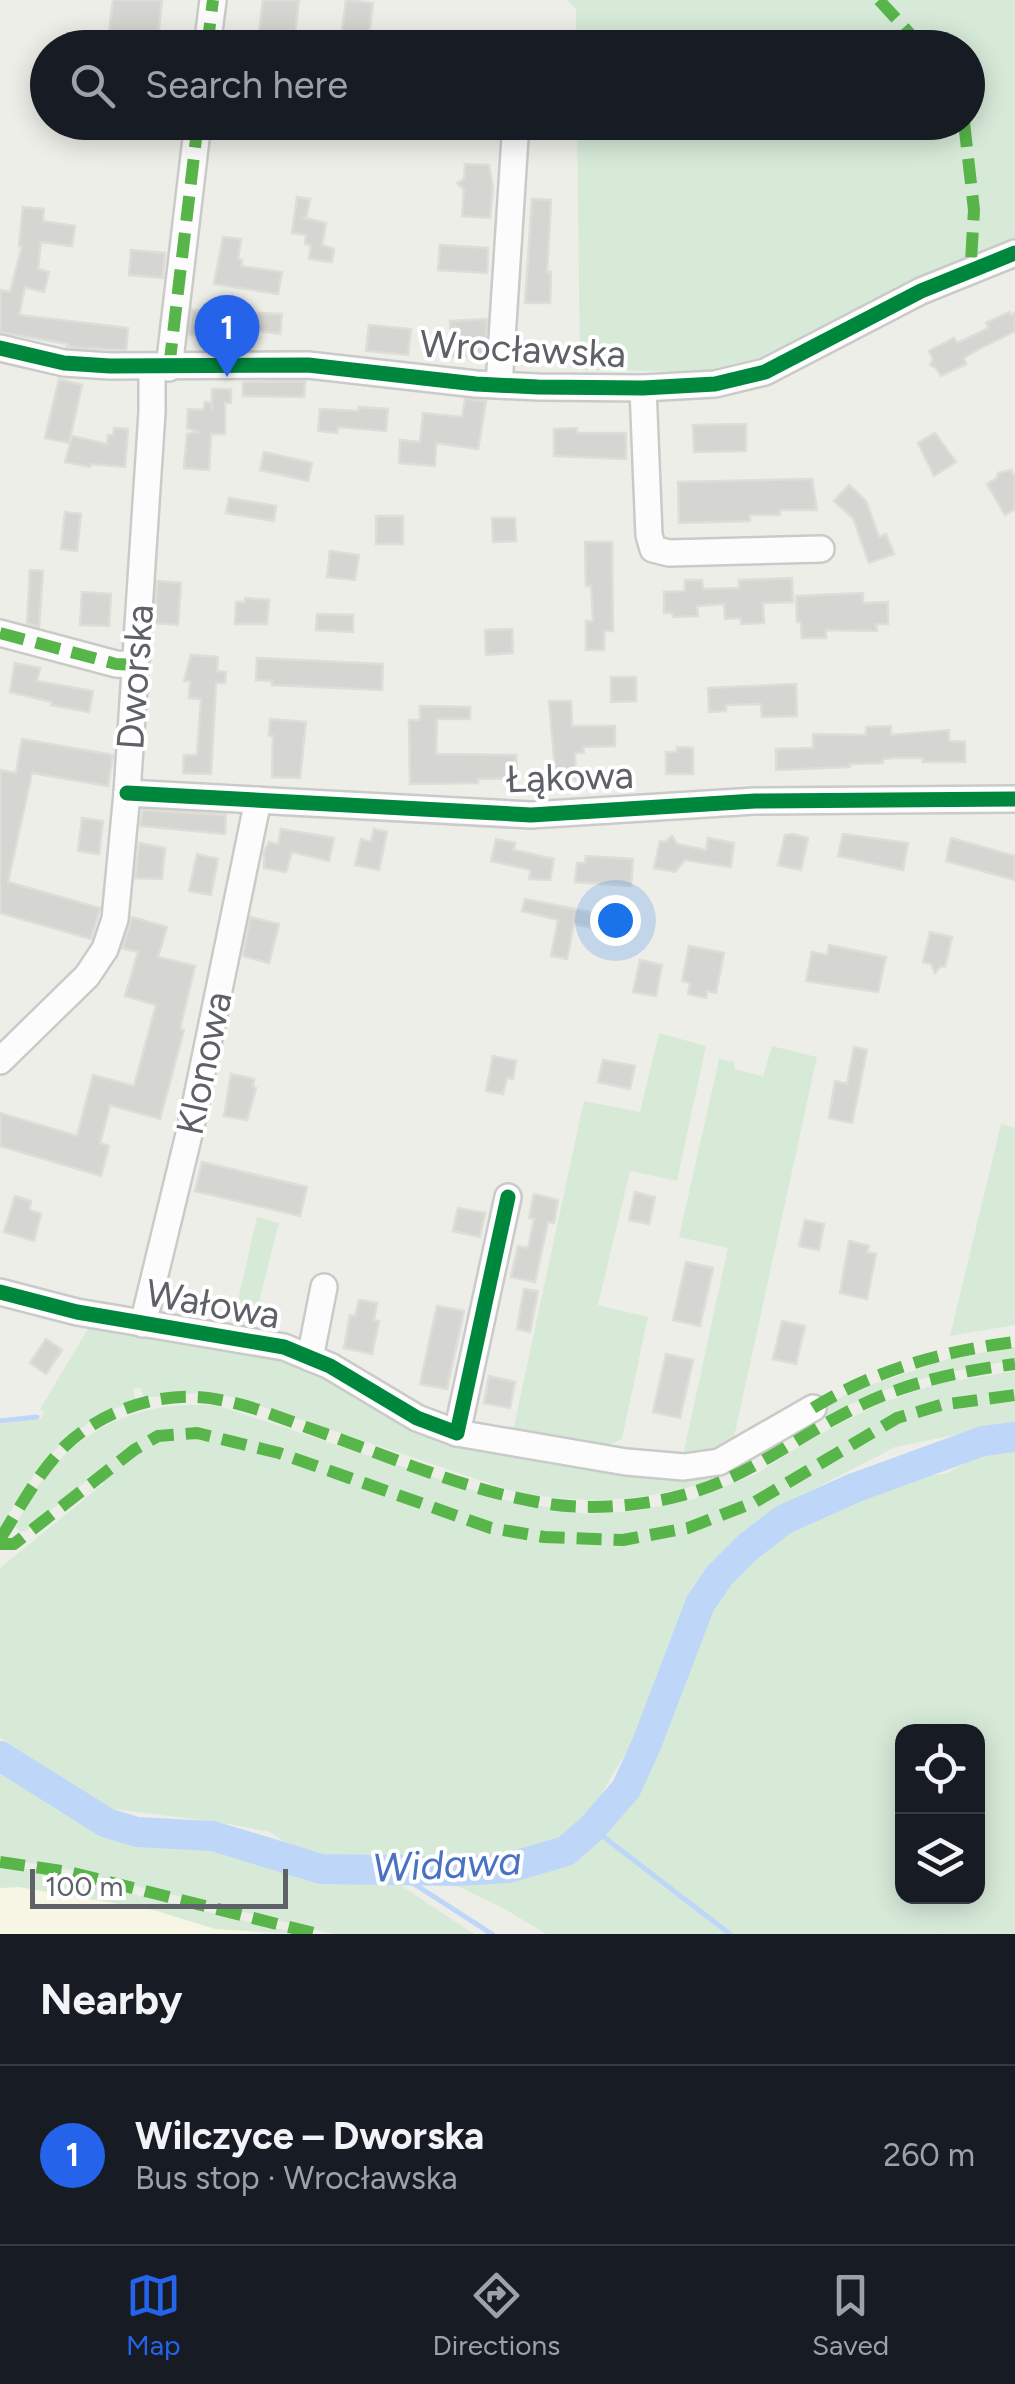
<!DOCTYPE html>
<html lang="en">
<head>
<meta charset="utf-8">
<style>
  body { margin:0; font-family:Figtree,sans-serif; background:#242831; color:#f1f3f6 }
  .controls { position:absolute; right:30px; bottom:30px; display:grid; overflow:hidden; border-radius:20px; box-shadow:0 5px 25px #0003 }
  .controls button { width:90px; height:90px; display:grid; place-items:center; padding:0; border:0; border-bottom:2px solid #363941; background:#171b24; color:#f1f3f6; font:50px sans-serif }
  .scale { position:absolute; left:30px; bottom:25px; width:258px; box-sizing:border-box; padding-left:10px; border:5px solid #5e6167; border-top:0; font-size:28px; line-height:35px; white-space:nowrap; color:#5e6167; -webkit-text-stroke:8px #fff; paint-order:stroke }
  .you { position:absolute; left:615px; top:920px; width:35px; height:35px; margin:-25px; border:8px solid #fff; border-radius:50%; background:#1a73e8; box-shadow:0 0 0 15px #1a73e833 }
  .badge { display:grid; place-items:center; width:65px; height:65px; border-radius:50%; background:#2563eb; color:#fff; font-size:32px; font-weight:700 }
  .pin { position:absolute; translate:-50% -82px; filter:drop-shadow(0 2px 5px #0008) }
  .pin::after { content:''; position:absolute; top:52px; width:35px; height:30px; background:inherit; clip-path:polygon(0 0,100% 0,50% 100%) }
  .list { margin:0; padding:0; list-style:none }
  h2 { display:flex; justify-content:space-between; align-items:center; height:130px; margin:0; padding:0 40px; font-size:42px }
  h2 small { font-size:32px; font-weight:400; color:#9ea1a6 }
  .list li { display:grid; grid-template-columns:65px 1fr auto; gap:30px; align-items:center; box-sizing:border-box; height:180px; padding:0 40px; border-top:2px solid #363941 }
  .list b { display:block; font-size:38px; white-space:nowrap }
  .list p { margin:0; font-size:32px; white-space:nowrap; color:#9ea1a6 }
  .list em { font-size:32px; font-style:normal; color:#9ea1a6 }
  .icon { flex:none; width:55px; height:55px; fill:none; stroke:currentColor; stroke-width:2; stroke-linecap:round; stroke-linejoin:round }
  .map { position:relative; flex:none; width:1015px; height:1934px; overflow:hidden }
  .search { position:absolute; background:#171b24; box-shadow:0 5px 25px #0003; left:30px; right:30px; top:30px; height:110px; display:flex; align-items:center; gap:25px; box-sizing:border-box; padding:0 35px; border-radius:55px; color:#9ea1a6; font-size:38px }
  .sheet { height:310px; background:#171b24 }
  nav { display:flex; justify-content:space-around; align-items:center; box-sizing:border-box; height:140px; border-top:2px solid #363941; background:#171b24; font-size:28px; color:#9ea1a6 }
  nav a { display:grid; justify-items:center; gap:5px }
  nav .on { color:#2563eb }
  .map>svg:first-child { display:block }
  .commercial { fill:#f7f5e4 }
  .green { fill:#d7ead8; fill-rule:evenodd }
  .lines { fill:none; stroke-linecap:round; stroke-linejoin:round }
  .stream { stroke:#bed6f8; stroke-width:5 }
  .river { stroke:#bed6f8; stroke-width:30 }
  .building { fill:#d5d5d2; stroke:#deddd8; stroke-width:2.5 }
  .minor-casing { stroke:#cacbc9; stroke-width:30 }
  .minor { stroke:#fcfcfc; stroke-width:25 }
  .quiet { stroke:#58b549; stroke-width:12; stroke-dasharray:25 12; stroke-linecap:butt }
  .cycleway-casing { stroke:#fff; stroke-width:21 }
  .cycleway { stroke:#00873e; stroke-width:15 }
  .labels { text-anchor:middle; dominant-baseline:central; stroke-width:8; stroke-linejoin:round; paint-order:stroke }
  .street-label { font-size:38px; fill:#5e6167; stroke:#fff }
  .water-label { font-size:40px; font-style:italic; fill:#4a72c3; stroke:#fff }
</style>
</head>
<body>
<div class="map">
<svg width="1015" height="1934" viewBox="0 0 1015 1934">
  <rect width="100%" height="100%" fill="#eeeee9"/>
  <!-- commercial -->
  <polygon class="commercial" points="19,1887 154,1910 186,1920 264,1934 0,1934 0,1888"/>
  <!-- green -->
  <g class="green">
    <polygon points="567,0 1015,0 1015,243 958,261 783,351 707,372 580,370 577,123 968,122 968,48 576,47 576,9"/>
    <polygon points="659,1033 706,1046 677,1181 630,1171 598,1305 648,1317 622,1439 598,1450 512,1435 584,1101 640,1112"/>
    <polygon points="772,1046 817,1057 734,1437 728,1448 683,1455 728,1248 679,1237 719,1059 734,1062 735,1069 763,1076"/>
    <polygon points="1001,1124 1015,1128 1015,1325 950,1336"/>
    <polygon points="257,1217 279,1223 250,1337 231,1331"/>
    <path d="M92 1322 315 1365 404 1419 718 1469 721 1478C647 1501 592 1506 515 1492L239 1399 209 1392 144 1398 140 1387 133 1389 136 1400C60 1429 41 1463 0 1528V1424L41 1419 44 1413 40 1409Z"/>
    <path d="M1015 1347V1360C961 1369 908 1379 857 1401 813 1421 771 1450 729 1474L724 1465 771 1441 849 1392 951 1358Z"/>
    <path d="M1015 1371V1423L895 1447 778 1508 733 1543 686 1606 634 1738 597 1802 558 1840 522 1855 468 1860 318 1854 291 1847 270 1832 218 1822 111 1809 0 1738V1568L104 1483 96 1473 26 1531H19L16 1527C52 1441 128 1397 219 1406L500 1499 587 1514 635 1511 691 1500 758 1473 809 1440 876 1405 936 1384Z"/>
    <path d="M1015 1447V1934H546L503 1908 449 1882 530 1877 567 1864 597 1842 629 1801 660 1747 692 1658 714 1607 744 1564 777 1536 894 1481 947 1473 989 1451ZM902 1732H978V1896H902Z"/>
    <polygon points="0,1774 94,1831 257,1859 294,1873 393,1880 474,1934 334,1934 70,1870 0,1858"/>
    <polygon points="10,1865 301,1934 215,1929 154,1910 19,1887 0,1888 0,1866"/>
  </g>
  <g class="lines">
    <!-- stream -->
    <g class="stream">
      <polyline points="0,1421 37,1417"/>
      <polyline points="592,1828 730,1934"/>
      <polyline points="394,1871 492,1934"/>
    </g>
    <!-- river -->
    <polyline class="river" points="0,1756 107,1823 137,1832 213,1836 321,1869 458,1871 508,1868 566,1851 592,1828 626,1789 647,1743 700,1604 719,1576 748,1547 783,1520 854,1488 983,1441 1015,1437"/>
  </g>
  <!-- building -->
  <g class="building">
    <polygon points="113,0 162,0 157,48 107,48"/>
    <polygon points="263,0 299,0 293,48 257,48"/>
    <polygon points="346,0 373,3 368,42 341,39"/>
    <polygon points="465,164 489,165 493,188 490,218 462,216 464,189 457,183 464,179"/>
    <polygon points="297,197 310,199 306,218 301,217 326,223 322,245 334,249 332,262 309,259 311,245 305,244 306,235 292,233"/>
    <polygon points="532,199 551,200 547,272 551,272 550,303 525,303"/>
    <polygon points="23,207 44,209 43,221 75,226 72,246 41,242 38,269 49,272 44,292 25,287 19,315 128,328 126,350 67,347 68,344 0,332 0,290 10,292 22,246 19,246"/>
    <polygon points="223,237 241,239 238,259 242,260 241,266 282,272 278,294 214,284"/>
    <polygon points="440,245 488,248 487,273 438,270"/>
    <polygon points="131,250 165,253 163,278 129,275"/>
    <polygon points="192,310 282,314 280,334 234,327 233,337 189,335"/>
    <polygon points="1009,312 1011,315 1015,313 1015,331 977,350 964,358 966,364 941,376 936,368 930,365 933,359 929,351 954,338 957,343 989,328 986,323"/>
    <polygon points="487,319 485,355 452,357 450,321"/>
    <polygon points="369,325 411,329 408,355 366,351"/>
    <polygon points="59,379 82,385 69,443 45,438"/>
    <polygon points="305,381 304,397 243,396 243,382"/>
    <polygon points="212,389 231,389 231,403 225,403 225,434 211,434 209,470 184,468 187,434 198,432 187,428 188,409 203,410 205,402 212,403 212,411"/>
    <polygon points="465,399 486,401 478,449 436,443 435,466 399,463 400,440 420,442 423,413 462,417"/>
    <polygon points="359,407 388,409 386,431 338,427 337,433 318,431 320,409 358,411"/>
    <polygon points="746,424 746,451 694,452 693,425"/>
    <polygon points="114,428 128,429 125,467 91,464 90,467 65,462 72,436 107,444 108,435 113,435"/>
    <polygon points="577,428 577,433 626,433 626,459 554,456 554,429"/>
    <polygon points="935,433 956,462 934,476 918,443"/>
    <polygon points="264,452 312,463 308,481 260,470"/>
    <polygon points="1011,470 1015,477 1015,509 1005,515 987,484 997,478 998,473"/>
    <polygon points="812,479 817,510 780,510 780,515 750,515 750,521 679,523 678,482"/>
    <polygon points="849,485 866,501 879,537 886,534 894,554 869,563 853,518 834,501"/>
    <polygon points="229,498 276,506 274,521 226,513"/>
    <polygon points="65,512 81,514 77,551 61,549"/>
    <rect x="376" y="516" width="27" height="28"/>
    <polygon points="492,518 515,518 516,541 493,542"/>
    <polygon points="585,542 612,542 613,631 604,631 604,650 586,650 586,621 593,621 591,586 586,586"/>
    <polygon points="330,551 359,555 355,580 327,577"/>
    <polygon points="30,570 43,571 39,627 27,623"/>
    <polygon points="792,578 793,602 763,603 764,623 741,624 741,618 725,619 724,604 697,606 698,616 673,617 672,613 664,613 664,592 685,591 685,580 702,580 703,589 739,588 739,580"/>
    <polygon points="157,581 181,583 178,625 154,623"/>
    <polygon points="82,592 111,594 109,626 80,625"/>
    <polygon points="863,593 863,603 888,602 888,624 876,624 877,631 826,630 826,638 802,638 801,622 797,622 796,596"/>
    <polygon points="245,598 269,600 267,624 235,624 236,602 245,602"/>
    <polygon points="317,614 353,615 353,632 316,630"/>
    <polygon points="512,629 513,653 486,655 485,630"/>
    <polygon points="191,655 218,657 217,671 226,672 225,683 216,683 211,774 183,773 184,755 197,755 201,699 189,698 190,681 184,681"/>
    <polygon points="257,658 383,664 382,690 272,685 272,681 256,680"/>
    <polygon points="15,663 40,668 37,681 93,691 89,712 51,705 52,702 10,692"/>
    <polygon points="611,677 636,677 636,701 611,702"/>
    <polygon points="796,684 797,716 762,717 761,704 726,705 726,711 709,712 708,688"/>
    <polygon points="549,701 571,701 572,726 615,726 615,746 583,747 584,753 575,753 576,780 556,780"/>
    <polygon points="420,706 470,707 470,719 437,719 436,754 516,755 517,778 478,779 478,783 410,784 409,720 420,720"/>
    <polygon points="270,719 306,722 300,778 272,777 273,736 269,735"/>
    <polygon points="891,726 891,735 949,730 949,741 965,742 965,762 923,762 923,758 895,758 883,759 883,763 850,764 850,767 776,770 776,749 813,748 813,734 866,735 866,727"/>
    <polygon points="22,739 113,755 108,786 32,773 8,882 100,908 91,939 0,913 0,770 16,773"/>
    <polygon points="677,747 693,748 693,774 666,774 666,752 677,752"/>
    <polygon points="142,810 226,815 225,834 140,826"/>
    <polygon points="82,818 103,821 99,854 78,851"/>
    <polygon points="281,829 334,838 329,861 292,852 286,872 264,868 264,852 269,842 278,844"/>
    <polygon points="374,829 387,832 379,870 355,865 361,839 371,842"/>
    <polygon points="792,834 808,838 801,870 778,865 785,835"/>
    <polygon points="843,834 908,843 903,870 838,856"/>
    <polygon points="672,836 677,844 706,850 708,838 734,843 731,867 685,860 675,872 654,868 660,841 665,842"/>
    <polygon points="951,838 1015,856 1015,880 946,861"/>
    <polygon points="496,839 515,843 514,850 554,859 550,880 529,879 531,870 491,861"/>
    <polygon points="139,843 165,848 162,879 135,878"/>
    <polygon points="197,854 218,859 211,895 189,891"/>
    <polygon points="586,856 633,859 631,886 575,882 577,863 585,863"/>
    <polygon points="525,899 595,913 592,928 574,924 567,959 551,956 558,920 522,911"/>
    <polygon points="132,917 167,927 158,957 195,966 180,1029 184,1030 160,1119 110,1105 100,1143 109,1146 101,1176 0,1146 0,1113 77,1136 93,1075 134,1086 156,1005 125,996 138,952 122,948"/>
    <polygon points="250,917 279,924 269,963 243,956"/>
    <polygon points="930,932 952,937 945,967 941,966 935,973 931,964 923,962"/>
    <polygon points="829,945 886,957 878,992 806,981 812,952 827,955"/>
    <polygon points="689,946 724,953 716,993 707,991 706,998 688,994 690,983 682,981"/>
    <polygon points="640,960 662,965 656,996 633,992"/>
    <polygon points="854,1047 867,1050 852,1123 829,1118 835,1081 847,1084"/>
    <polygon points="493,1056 516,1061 513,1079 507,1078 503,1094 486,1091"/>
    <polygon points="603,1060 635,1066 630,1089 598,1082"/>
    <polygon points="231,1074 254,1079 253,1087 256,1088 247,1120 224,1116"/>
    <polygon points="202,1162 307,1187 300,1216 195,1191"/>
    <polygon points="635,1192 655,1197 649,1224 629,1220"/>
    <polygon points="534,1194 558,1200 554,1223 548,1222 535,1282 511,1277 518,1246 528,1248 534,1219 529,1218"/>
    <polygon points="15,1196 31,1201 29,1210 41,1214 34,1241 4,1232"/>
    <polygon points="458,1208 485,1213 480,1237 453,1231"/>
    <polygon points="805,1220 824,1224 819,1250 799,1246"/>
    <polygon points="849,1241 869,1246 867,1252 876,1254 867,1299 840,1293"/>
    <polygon points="686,1262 713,1268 700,1326 673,1320"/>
    <polygon points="524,1289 538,1291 530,1332 517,1329"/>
    <polygon points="359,1300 377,1303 374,1320 379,1321 372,1354 344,1348 350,1315 355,1316"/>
    <polygon points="437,1306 464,1311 447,1389 420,1384"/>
    <polygon points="782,1321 805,1326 796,1364 773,1359"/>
    <polygon points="46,1339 62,1350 46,1374 30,1363"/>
    <polygon points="666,1354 693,1360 680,1418 653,1412"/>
    <polygon points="489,1376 515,1382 510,1408 484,1403"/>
  </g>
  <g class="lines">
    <!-- minor casing -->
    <g class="minor-casing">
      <g id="minor">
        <polyline points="207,48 213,0"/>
        <polyline points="0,348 64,363 110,366 308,365 476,384 538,387 643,388 715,384 765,372 921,291 1015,253"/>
        <polyline points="169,368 198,122"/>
        <polyline points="499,385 516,122"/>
        <polyline points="643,388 649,535 653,549 669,553 821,549"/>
        <polyline points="0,633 116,664 135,665"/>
        <polyline points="127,793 531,815 755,801 1015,799"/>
        <polyline points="0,1061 87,976 105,949 115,919 127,793 152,412 152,368"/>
        <polyline points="0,1292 77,1312 284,1347 330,1366 417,1418 457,1433 508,1197"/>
        <polyline points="143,1324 191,1126 258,800"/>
        <polyline points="310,1358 324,1287"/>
        <polyline points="457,1433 626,1462 684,1467 719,1462 813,1408"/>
      </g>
    </g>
    <!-- minor -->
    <use href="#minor" class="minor"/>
    <!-- quiet -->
    <g class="quiet">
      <polyline points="879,0 923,48"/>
      <polyline points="207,48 213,0"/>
      <polyline points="964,122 974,210 971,261 974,267"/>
      <polyline points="169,368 198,122"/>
      <polyline points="0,633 116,664 135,665"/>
      <path d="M813 1408C875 1370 943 1351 1015 1342"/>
      <path d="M0 1539C20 1508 38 1473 65 1446 98 1414 151 1394 197 1397 234 1399 271 1414 306 1427 381 1453 458 1488 537 1502 574 1509 612 1508 650 1502 736 1489 781 1445 855 1408 904 1383 960 1371 1015 1364"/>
      <polyline points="0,1544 14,1544 134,1450 158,1436 197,1433 279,1453 491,1528 544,1537 623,1540 688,1528 755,1502 897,1418 941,1405 1015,1395"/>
      <polyline points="0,1862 69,1872 317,1934"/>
    </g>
    <!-- cycleway casing -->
    <g class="cycleway-casing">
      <g id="cycleway">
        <polyline points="0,348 64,363 110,366 308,365 476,384 538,387 643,388 715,384 765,372 921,291 1015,253"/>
        <polyline points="127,793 531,815 755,801 1015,799"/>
        <polyline points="0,1292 77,1312 284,1347 330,1366 417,1418 457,1433 508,1197"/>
      </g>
    </g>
    <!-- cycleway -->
    <use href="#cycleway" class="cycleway"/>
  </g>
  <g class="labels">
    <!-- street labels -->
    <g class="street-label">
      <text transform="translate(523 349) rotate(3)">Wrocławska</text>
      <text transform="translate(135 677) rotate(-86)">Dworska</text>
      <text transform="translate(570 777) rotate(-2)">Łąkowa</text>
      <text transform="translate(204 1063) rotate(-78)">Klonowa</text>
      <text transform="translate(213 1304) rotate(10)">Wałowa</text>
    </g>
    <!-- water labels -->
    <g class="water-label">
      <text transform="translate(447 1864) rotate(-3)">Widawa</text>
    </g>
  </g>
</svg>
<div class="controls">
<button><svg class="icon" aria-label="locate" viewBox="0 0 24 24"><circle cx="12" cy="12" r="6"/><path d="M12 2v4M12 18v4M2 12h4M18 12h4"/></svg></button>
<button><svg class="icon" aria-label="layers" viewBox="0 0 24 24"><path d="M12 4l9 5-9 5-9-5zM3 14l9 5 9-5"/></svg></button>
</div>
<div class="scale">100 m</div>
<div class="you"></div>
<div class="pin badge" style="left:227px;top:377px">1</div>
<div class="search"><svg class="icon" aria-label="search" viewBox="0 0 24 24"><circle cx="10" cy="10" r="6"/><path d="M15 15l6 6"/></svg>Search here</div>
</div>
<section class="sheet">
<h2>Nearby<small></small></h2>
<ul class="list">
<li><span class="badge">1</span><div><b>Wilczyce – Dworska</b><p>Bus stop · Wrocławska</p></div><em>260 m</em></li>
</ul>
</section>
<nav>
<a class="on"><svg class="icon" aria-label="map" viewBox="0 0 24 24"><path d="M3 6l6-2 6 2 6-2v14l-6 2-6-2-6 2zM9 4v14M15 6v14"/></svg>Map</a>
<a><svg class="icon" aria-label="directions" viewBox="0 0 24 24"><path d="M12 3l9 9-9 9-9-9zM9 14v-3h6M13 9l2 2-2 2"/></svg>Directions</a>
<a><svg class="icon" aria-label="saved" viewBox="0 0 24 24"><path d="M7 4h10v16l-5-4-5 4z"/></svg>Saved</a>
</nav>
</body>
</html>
